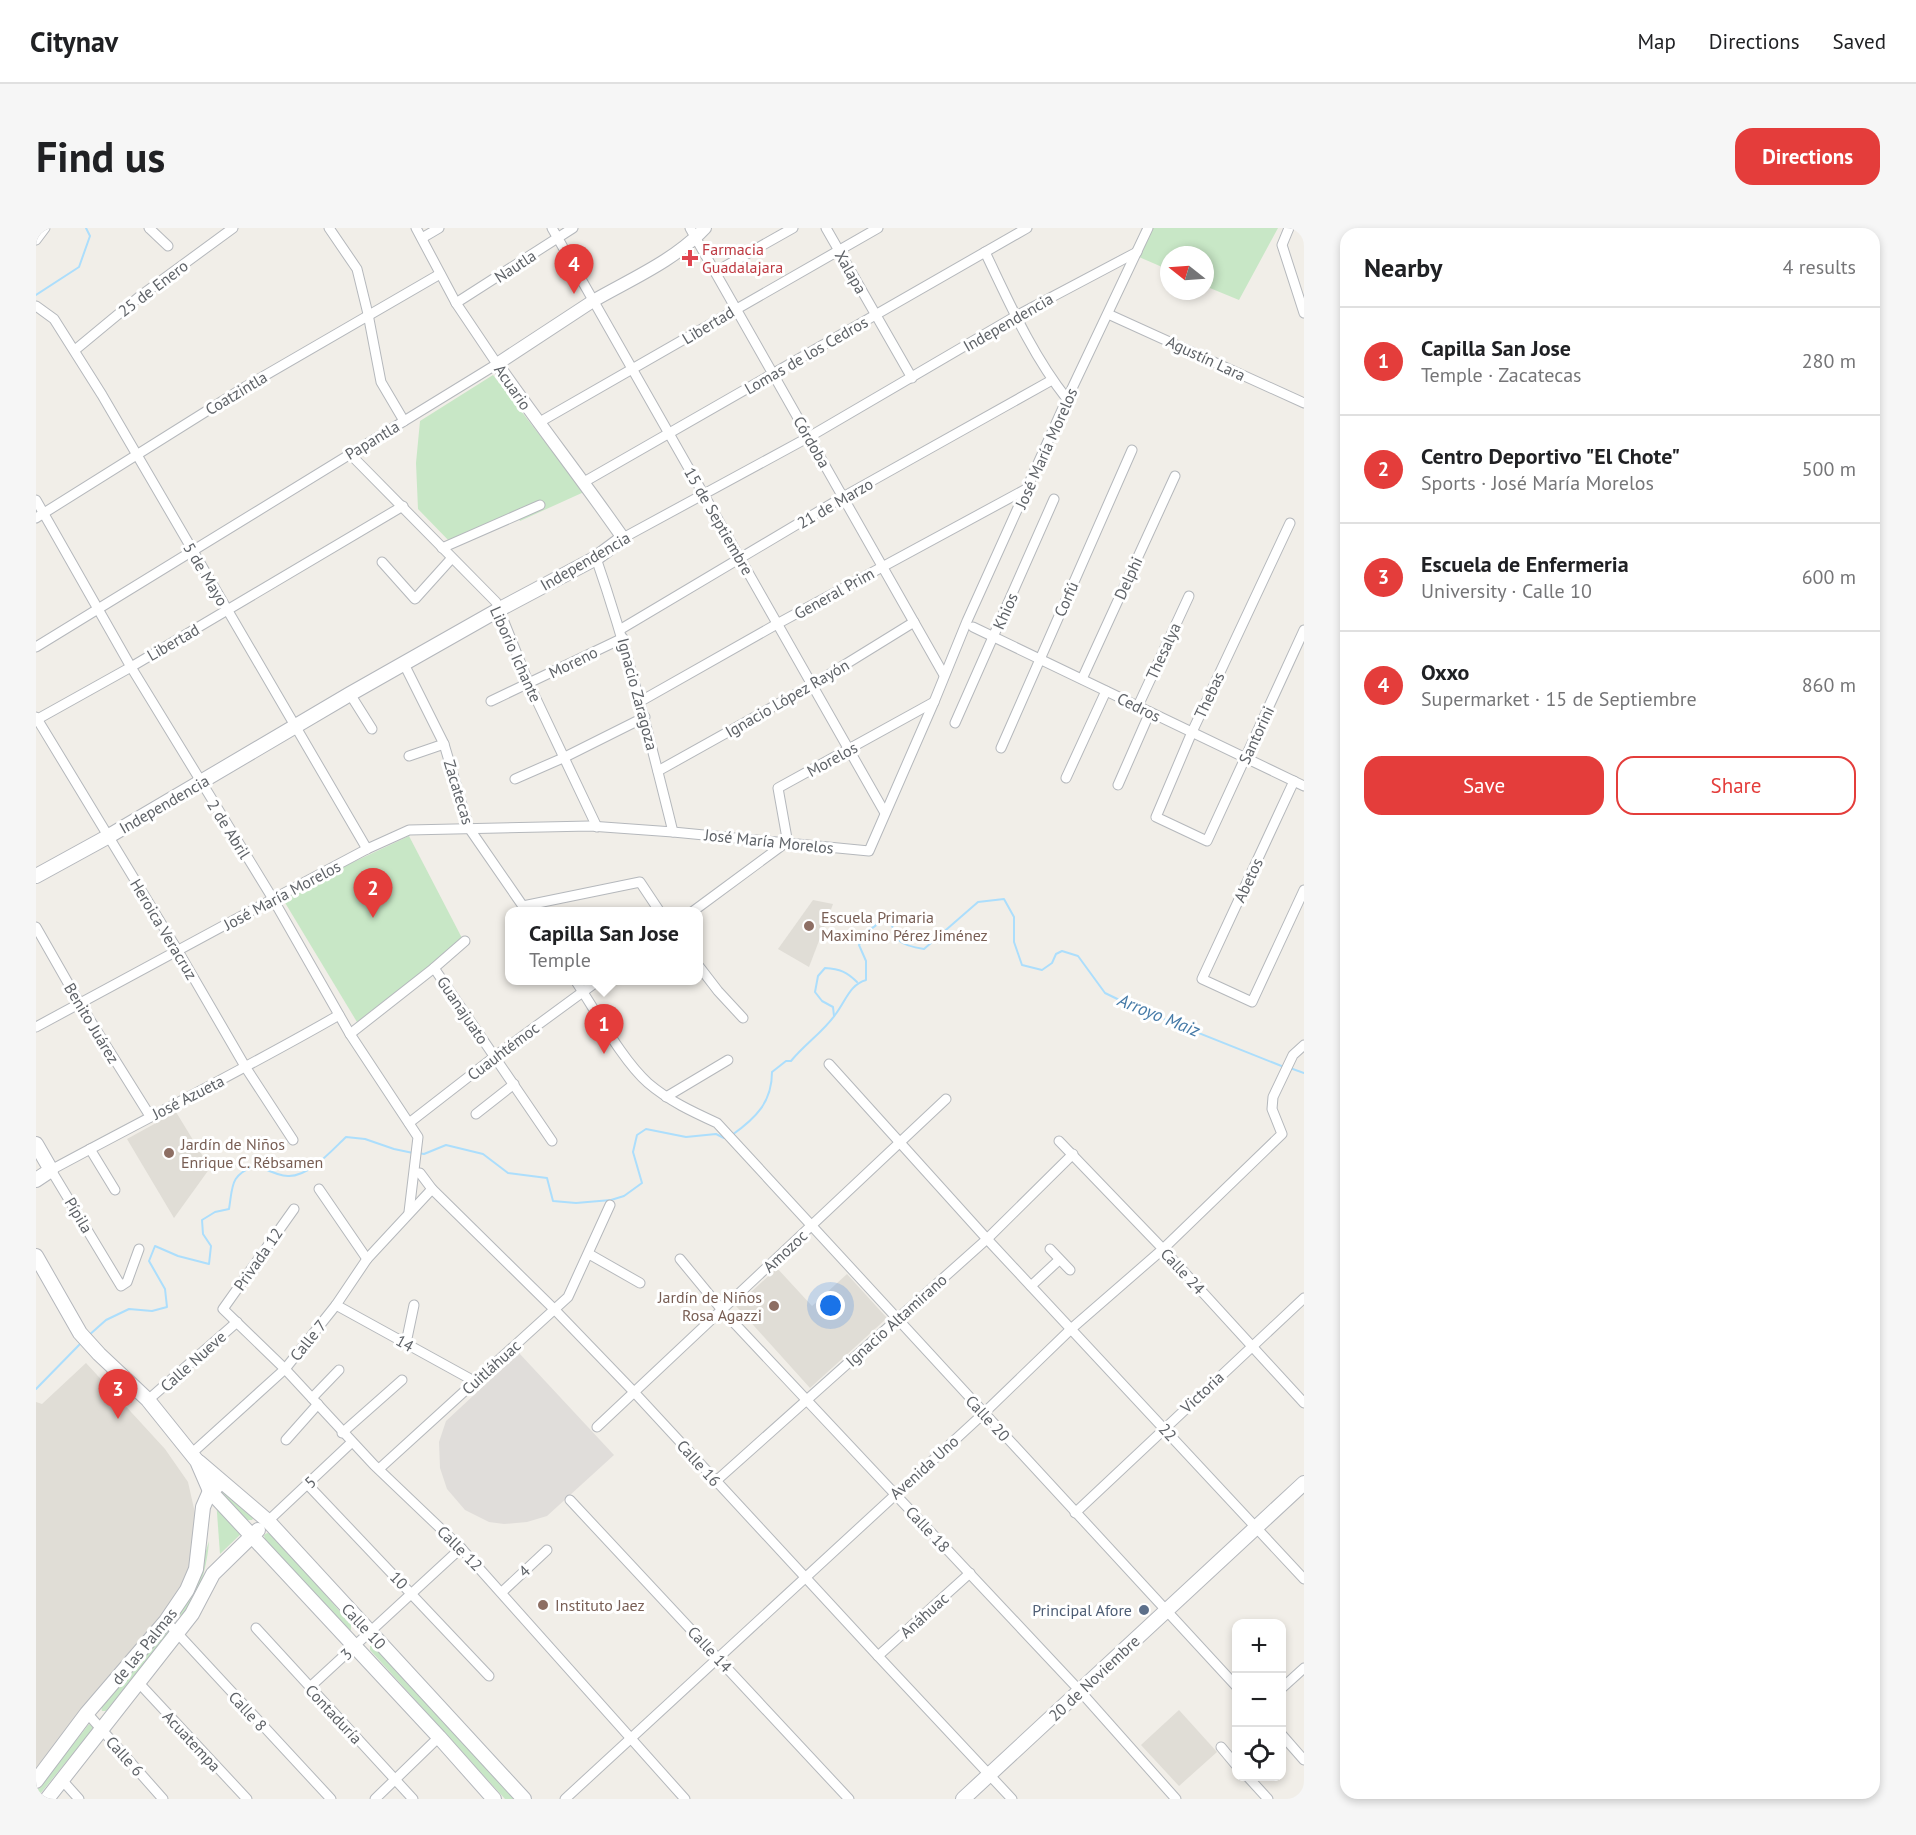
<!DOCTYPE html>
<html lang="en">
<head>
<meta charset="utf-8">
<style>
  body { margin:0; font-family:"PT Sans",sans-serif; background:#f6f6f6; color:#202124 }
  .controls { position:absolute; right:18px; bottom:18px; display:grid; overflow:hidden; border-radius:12px; box-shadow:0 3px 9px #0003 }
  .controls button { width:54px; height:54px; display:grid; place-items:center; padding:0; border:0; border-bottom:2px solid #e0e0e0; background:#fff; color:#202124; font:30px sans-serif }
  .compass { position:absolute; left:1124px; top:18px; width:54px; height:54px; border-radius:50%; background:#fff; box-shadow:0 3px 9px #0003; rotate:287deg }
  .you { position:absolute; left:795px; top:1078px; width:21px; height:21px; margin:-15px; border:4px solid #fff; border-radius:50%; background:#1a73e8; box-shadow:0 0 0 9px #1a73e833 }
  .badge { display:grid; place-items:center; width:39px; height:39px; border-radius:50%; background:#e43d3b; color:#fff; font-size:20px; font-weight:700 }
  .pin { position:absolute; translate:-50% -50px; filter:drop-shadow(0 2px 3px #0008) }
  .pin::after { content:''; position:absolute; top:32px; width:21px; height:18px; background:inherit; clip-path:polygon(0 0,100% 0,50% 100%) }
  .popup { position:absolute; left:469px; top:679px; width:198px; height:78px; box-sizing:border-box; display:grid; place-content:center; border-radius:12px; background:#fff; filter:drop-shadow(0 2px 4px #0005); font-size:20px; white-space:nowrap; color:#757577 }
  .popup b { font-size:22px; color:#202124 }
  .popup::after { content:''; position:absolute; left:50%; top:100%; margin-left:-12px; border:12px solid transparent; border-top-color:#fff }
  .list { margin:0; padding:0; list-style:none }
  h2 { display:flex; justify-content:space-between; align-items:center; height:78px; margin:0; padding:0 24px; font-size:26px }
  h2 small { font-size:20px; font-weight:400; color:#757577 }
  .list li { display:grid; grid-template-columns:39px 1fr auto; gap:18px; align-items:center; box-sizing:border-box; height:108px; padding:0 24px; border-top:2px solid #e0e0e0 }
  .list b { display:block; font-size:22px; white-space:nowrap }
  .list p { margin:0; font-size:20px; white-space:nowrap; color:#757577 }
  .list em { font-size:20px; font-style:normal; color:#757577 }
  .actions { display:flex; gap:12px; padding:18px 24px }
  .actions a { flex:1; padding:14px 0; border:2px solid #e43d3b; border-radius:18px; text-align:center; font-size:21px; color:#e43d3b }
  .actions .main { background:#e43d3b; color:#fff }
  .icon { flex:none; width:33px; height:33px; fill:none; stroke:currentColor; stroke-width:2; stroke-linecap:round; stroke-linejoin:round }
  .map { position:relative; flex:none; width:1268px; height:1571px; overflow:hidden; border-radius:18px }
  header { display:flex; align-items:center; gap:36px; box-sizing:border-box; height:84px; padding:0 30px; background:#fff; border-bottom:2px solid #e0e0e0 }
  header strong { font-size:28px }
  nav { display:flex; gap:33px; margin-inline-start:auto; font-size:21px }
  .intro { display:flex; align-items:center; justify-content:space-between; box-sizing:border-box; height:144px; padding:0 36px }
  h1 { margin:0; font-size:42px }
  .button { padding:15px 27px; border-radius:18px; background:#e43d3b; color:#fff; font-size:21px; font-weight:700 }
  main { display:flex; gap:36px; padding:0 36px }
  aside { flex:1; background:#fff; border-radius:18px; box-shadow:0 3px 9px #0003 }
  .map>svg:first-child { display:block }
  .industrial { fill:#e0ddda }
  .education { fill:#e0ddd6 }
  .green { fill:#c8e7c6 }
  .lines { fill:none; stroke-linecap:round; stroke-linejoin:round }
  .stream { stroke:#acdefc; stroke-width:2 }
  .minor-casing { stroke:#b5b8bc; stroke-width:11 }
  .tertiary-casing { stroke:#b5b8bc; stroke-width:14 }
  .secondary-casing { stroke:#b4b7bc; stroke-width:16 }
  .minor { stroke:#fff; stroke-width:9 }
  .tertiary { stroke:#fff; stroke-width:12 }
  .secondary { stroke:#fff; stroke-width:14 }
  .health-dot { fill:#e0444e; stroke:#fff; stroke-width:2 }
  .education-dot { fill:#8d6e63; stroke:#fff; stroke-width:2 }
  .service-dot { fill:#5c6f8a; stroke:#fff; stroke-width:2 }
  .labels { text-anchor:middle; dominant-baseline:central; stroke-width:6; stroke-linejoin:round; paint-order:stroke }
  .health-label { font-size:16px; fill:#be3a42; stroke:#fff; text-anchor:start }
  .street-label { font-size:16px; fill:#5f6368; stroke:#fff }
  .education-label { font-size:16px; fill:#785e54; stroke:#fff; text-anchor:start }
  .service-label { font-size:16px; fill:#4e5e75; stroke:#fff; text-anchor:end }
  .water-label { font-size:18px; font-style:italic; fill:#457aa7; stroke:#fff }
</style>
</head>
<body>
<header>
<strong>Citynav</strong>
<nav><a>Map</a><a>Directions</a><a>Saved</a></nav>
</header>
<div class="intro"><h1>Find us</h1><a class="button">Directions</a></div>
<main>
<div class="map">
<svg width="1268" height="1571" viewBox="0 0 1268 1571">
  <rect width="100%" height="100%" fill="#f1eee8"/>
  <!-- industrial -->
  <polygon class="industrial" points="483,1125 578,1227 511,1288 491,1294 468,1296 453,1294 429,1282 411,1261 404,1240 403,1214 410,1193"/>
  <!-- education -->
  <g class="education">
    <polygon points="777,672 797,676 773,739 742,721"/>
    <polygon points="140,884 174,940 138,990 91,911"/>
    <polygon points="741,1040 776,1078 811,1046 851,1090 774,1160 700,1078"/>
    <polygon points="50,1135 129,1221 152,1254 159,1285 161,1309 153,1347 135,1378 0,1546 0,1174 6,1176"/>
    <polygon points="1143,1482 1181,1524 1143,1558 1105,1517"/>
  </g>
  <!-- green -->
  <g class="green">
    <polygon points="1117,0 1242,0 1203,72 1169,58 1169,27 1133,27 1133,42 1103,29"/>
    <polygon points="457,147 548,264 484,293 481,286 416,316 382,281 380,235 384,193"/>
    <polygon points="373,608 427,712 321,794 245,668"/>
    <polygon points="173,1251 218,1289 216,1292 210,1292 173,1256"/>
    <polygon points="180,1271 210,1301 184,1326"/>
    <polygon points="231,1305 236,1306 315,1396 315,1402 311,1403 229,1312 228,1307"/>
    <path d="M173 1313C172 1333 162 1381 142 1389L140 1387 165 1339Z"/>
    <polygon points="133,1400 134,1405 70,1483 66,1483 65,1479"/>
    <polygon points="336,1415 483,1571 469,1571 334,1422 334,1417"/>
    <polygon points="53,1496 57,1499 56,1502 0,1571 0,1563"/>
  </g>
  <g class="lines">
    <!-- stream -->
    <g class="stream">
      <polyline points="0,67 43,39 54,8 50,0"/>
      <path d="M798 788 797 779 786 773 779 764 782 748 789 740C804 741 811 744 821 754"/>
      <polyline points="1254,840 1268,845"/>
      <path d="M696 907C720 890 736 874 736 844L750 833H755C769 816 787 804 799 787 810 773 813 757 830 752V733L823 717C830 703 840 696 854 689 859 714 863 717 888 721L942 674 968 671 978 689V714L986 737 1006 742 1016 735 1020 726 1026 723 1042 728 1069 765 1100 780 1248 839"/>
      <polyline points="382,925 388,926 410,917 447,926 472,945 511,950 517,973 540,975 575,972 588,968 606,955 597,924 601,907 610,901 650,909 680,906 688,910"/>
      <path d="M52 1108 70 1092 93 1081 116 1083 131 1079 129 1061 113 1033 119 1018 142 1028 173 1036 175 1018 167 1006 166 992 179 984 193 981C197 956 194 948 220 937 229 941 242 948 252 948 273 949 296 922 310 909L329 911 358 921 377 925"/>
      <polyline points="0,1161 46,1114"/>
    </g>
    <!-- minor casing -->
    <g class="minor-casing">
      <g id="minor">
        <polyline points="113,0 132,18"/>
        <polyline points="293,0 321,41 332,86 345,154 368,193"/>
        <polyline points="516,0 849,585"/>
        <polyline points="654,0 908,447"/>
        <polyline points="790,0 876,150"/>
        <polyline points="1253,0 1246,17 1268,85"/>
        <polyline points="386,10 403,0"/>
        <polyline points="0,12 9,0"/>
        <path d="M949 24C973 74 996 127 1031 171"/>
        <polyline points="679,44 757,0"/>
        <polyline points="420,75 537,0"/>
        <polyline points="0,78 18,91 66,167 331,621"/>
        <polyline points="1072,86 1268,175"/>
        <polyline points="39,122 103,69 197,0"/>
        <polyline points="502,195 842,0"/>
        <polyline points="314,226 460,374 493,456 561,599"/>
        <polyline points="548,254 991,0"/>
        <polyline points="0,272 95,439 237,671 314,806 382,909 373,984"/>
        <polyline points="0,290 209,159 404,46"/>
        <polyline points="1254,295 1156,504 1120,589 1171,613 1268,402"/>
        <polyline points="587,310 773,209 980,88 1101,24"/>
        <polyline points="406,320 504,277"/>
        <path d="M560 330C591 420 614 511 637 604"/>
        <polyline points="346,334 379,371 415,331"/>
        <polyline points="937,399 1268,558"/>
        <polyline points="585,401 807,269 1016,152"/>
        <polyline points="0,419 461,136 420,75 380,0"/>
        <polyline points="368,436 408,516 433,600 491,684"/>
        <polyline points="1046,451 1139,248"/>
        <polyline points="314,466 336,501"/>
        <polyline points="455,473 587,410"/>
        <polyline points="605,473 741,396 992,260"/>
        <polyline points="1102,478 1153,368"/>
        <polyline points="0,489 142,723 210,840 257,912"/>
        <polyline points="0,492 95,439 367,278"/>
        <polyline points="919,495 1018,271"/>
        <polyline points="965,520 1096,222"/>
        <polyline points="373,528 408,516"/>
        <polyline points="622,543 776,457 878,394"/>
        <polyline points="1030,550 1070,463"/>
        <polyline points="479,551 527,530 609,489"/>
        <polyline points="1258,553 1166,751 1216,774 1268,662"/>
        <polyline points="1082,557 1114,484"/>
        <polyline points="752,616 742,560 898,474"/>
        <polyline points="487,678 604,654 624,684"/>
        <polyline points="656,684 748,616"/>
        <polyline points="0,699 44,776 114,888"/>
        <polyline points="662,737 682,763 707,790"/>
        <polyline points="398,740 516,913"/>
        <path d="M539 752C560 783 586 832 612 855 633 873 657 884 681 895L1200 1458"/>
        <polyline points="0,799 237,671 331,621 373,602 554,598 637,604 833,623 898,474 931,393 1031,171 1112,0"/>
        <polyline points="314,806 398,740 429,713"/>
        <polyline points="793,836 951,1011 1268,1351"/>
        <polyline points="630,869 692,832"/>
        <polyline points="440,886 478,856"/>
        <polyline points="373,895 458,829 563,752"/>
        <polyline points="1023,913 1127,1021 1268,1175"/>
        <polyline points="54,921 79,962"/>
        <polyline points="379,945 384,945 396,961 519,1082 598,1164 842,1428 976,1571"/>
        <polyline points="283,961 331,1031"/>
        <polyline points="258,981 187,1081 249,1141 338,1237 425,1320 649,1571"/>
        <path d="M103 1021 91 1054 85 1058 15 942C111 890 209 841 303 787"/>
        <polyline points="1014,1021 1034,1042"/>
        <polyline points="553,1026 604,1055"/>
        <polyline points="644,1031 686,1082 1044,1463 1140,1571"/>
        <polyline points="995,1058 1023,1032"/>
        <polyline points="300,1077 438,1153"/>
        <polyline points="370,1115 378,1077"/>
        <polyline points="276,1170 303,1142"/>
        <polyline points="112,1172 201,1094"/>
        <polyline points="561,1199 910,871"/>
        <polyline points="306,1205 366,1152"/>
        <polyline points="250,1212 282,1176"/>
        <polyline points="155,1226 249,1141 300,1077 331,1031 396,961"/>
        <polyline points="343,1241 532,1069 574,977"/>
        <polyline points="680,1253 951,1011 1037,926"/>
        <polyline points="272,1257 453,1448"/>
        <polyline points="534,1272 813,1571"/>
        <polyline points="1039,1285 1268,1070"/>
        <polyline points="232,1293 316,1214"/>
        <polyline points="466,1364 511,1322"/>
        <polyline points="130,1393 295,1571"/>
        <polyline points="220,1400 377,1571"/>
        <polyline points="842,1428 934,1345"/>
        <polyline points="102,1454 211,1571"/>
        <polyline points="274,1459 425,1320"/>
        <polyline points="1246,1460 1268,1440"/>
        <polyline points="51,1485 127,1571"/>
        <polyline points="1246,1507 1268,1532"/>
        <polyline points="1185,1519 1200,1537"/>
        <polyline points="1211,1548 1232,1571"/>
        <polyline points="26,1552 43,1571"/>
        <polyline points="339,1571 403,1509"/>
        <polyline points="529,1571 947,1186 1035,1101 1127,1021 1246,906 1236,881 1237,869 1257,827 1268,817"/>
        <polyline points="1267,1571 1268,1570"/>
      </g>
    </g>
    <!-- tertiary casing -->
    <g class="tertiary-casing">
      <path id="tertiary" d="M587 310C546 251 502 195 461 136 493 115 525 94 557 73 595 51 638 33 669 0"/>
    </g>
    <!-- secondary casing -->
    <g class="secondary-casing">
      <g id="secondary">
        <polyline points="0,648 73,608 314,466 464,381 560,330 587,310"/>
        <polyline points="0,916 15,942 0,952"/>
        <polyline points="0,1028 44,1105 63,1126 112,1172 161,1233 174,1263 403,1509 458,1571"/>
        <polyline points="163,1234 232,1293 488,1571"/>
        <polyline points="0,1553 51,1485 130,1393 151,1362 160,1341 167,1279 174,1263 181,1258"/>
        <polyline points="11,1571 156,1386 177,1346 222,1302"/>
        <polyline points="927,1571 1268,1255"/>
      </g>
    </g>
    <!-- minor -->
    <use href="#minor" class="minor"/>
    <!-- tertiary -->
    <use href="#tertiary" class="tertiary"/>
    <!-- secondary -->
    <use href="#secondary" class="secondary"/>
  </g>
  <!-- markers -->
  <path class="health-dot" d="M651 21h6v6h6v6h-6v6h-6v-6h-6v-6h6z"/>
  <g class="education-dot">
    <circle cx="773" cy="698" r="6"/>
    <circle cx="133" cy="925" r="6"/>
    <circle cx="738" cy="1078" r="6"/>
    <circle cx="507" cy="1377" r="6"/>
  </g>
  <circle class="service-dot" cx="1108" cy="1382" r="6"/>
  <g class="labels">
    <!-- health labels -->
    <g class="health-label">
      <text x="666" y="21">Farmacia<tspan x="666" dy="18">Guadalajara</tspan></text>
    </g>
    <!-- street labels -->
    <g class="street-label">
      <text transform="translate(479 38) rotate(-33)">Nautla</text>
      <text transform="translate(815 44) rotate(60)">Xalapa</text>
      <text transform="translate(117 60) rotate(-37)">25 de Enero</text>
      <text transform="translate(972 94) rotate(-30)">Independencia</text>
      <text transform="translate(672 97) rotate(-31)">Libertad</text>
      <text transform="translate(770 127) rotate(-30)">Lomas de los Cedros</text>
      <text transform="translate(1170 130) rotate(25)">Agustín Lara</text>
      <text transform="translate(477 159) rotate(55)">Acuario</text>
      <text transform="translate(200 165) rotate(-31)">Coatzintla</text>
      <text transform="translate(336 212) rotate(-31)">Papantla</text>
      <text transform="translate(776 214) rotate(60)">Córdoba</text>
      <text transform="translate(1010 220) rotate(-66)">José María Morelos</text>
      <text transform="translate(799 275) rotate(-30)">21 de Marzo</text>
      <text transform="translate(683 293) rotate(60)">15 de Septiembre</text>
      <text transform="translate(549 333) rotate(-30)">Independencia</text>
      <text transform="translate(170 346) rotate(59)">5 de Mayo</text>
      <text transform="translate(1092 350) rotate(-65)">Delphi</text>
      <text transform="translate(798 365) rotate(-29)">General Prim</text>
      <text transform="translate(1030 371) rotate(-66)">Corfú</text>
      <text transform="translate(969 383) rotate(-66)">Khios</text>
      <text transform="translate(137 414) rotate(-30)">Libertad</text>
      <text transform="translate(1127 423) rotate(-65)">Thesalya</text>
      <text transform="translate(480 426) rotate(66)">Liborio Ichante</text>
      <text transform="translate(537 434) rotate(-26)">Moreno</text>
      <text transform="translate(602 466) rotate(75)">Ignacio Zaragoza</text>
      <text transform="translate(1173 467) rotate(-65)">Thebas</text>
      <text transform="translate(751 470) rotate(-30)">Ignacio López Rayón</text>
      <text transform="translate(1103 479) rotate(26)">Cedros</text>
      <text transform="translate(1220 507) rotate(-65)">Santorini</text>
      <text transform="translate(796 531) rotate(-29)">Morelos</text>
      <text transform="translate(423 564) rotate(73)">Zacatecas</text>
      <text transform="translate(128 576) rotate(-30)">Independencia</text>
      <text transform="translate(193 601) rotate(58)">2 de Abril</text>
      <text transform="translate(733 613) rotate(6)">José María Morelos</text>
      <text transform="translate(1212 652) rotate(-65)">Abetos</text>
      <text transform="translate(246 667) rotate(-28)">José María Morelos</text>
      <text transform="translate(128 701) rotate(59)">Heroica Veracruz</text>
      <text transform="translate(427 782) rotate(56)">Guanajuato</text>
      <text transform="translate(56 795) rotate(59)">Benito Juárez</text>
      <text transform="translate(467 823) rotate(-37)">Cuauhtémoc</text>
      <text transform="translate(152 869) rotate(-27)">José Azueta</text>
      <text transform="translate(43 987) rotate(59)">Pípila</text>
      <text transform="translate(749 1023) rotate(-43)">Amozoc</text>
      <text transform="translate(222 1031) rotate(-55)">Privada 12</text>
      <text transform="translate(1147 1043) rotate(47)">Calle 24</text>
      <text transform="translate(860 1092) rotate(-42)">Ignacio Altamirano</text>
      <text transform="translate(272 1112) rotate(-51)">Calle 7</text>
      <text transform="translate(369 1115) rotate(29)">14</text>
      <text transform="translate(157 1133) rotate(-42)">Calle Nueve</text>
      <text transform="translate(455 1139) rotate(-42)">Cuitláhuac</text>
      <text transform="translate(1166 1164) rotate(-43)">Victoria</text>
      <text transform="translate(952 1190) rotate(47)">Calle 20</text>
      <text transform="translate(1132 1204) rotate(47)">22</text>
      <text transform="translate(663 1235) rotate(48)">Calle 16</text>
      <text transform="translate(888 1239) rotate(-42)">Avenida Uno</text>
      <text transform="translate(274 1254) rotate(-43)">5</text>
      <text transform="translate(892 1301) rotate(47)">Calle 18</text>
      <text transform="translate(424 1320) rotate(45)">Calle 12</text>
      <text transform="translate(488 1343) rotate(-43)">4</text>
      <text transform="translate(363 1352) rotate(46)">10</text>
      <text transform="translate(888 1387) rotate(-42)">Anáhuac</text>
      <text transform="translate(328 1398) rotate(47)">Calle 10</text>
      <text transform="translate(108 1418) rotate(-51)">de las Palmas</text>
      <text transform="translate(674 1421) rotate(47)">Calle 14</text>
      <text transform="translate(310 1426) rotate(-43)">3</text>
      <text transform="translate(1058 1450) rotate(-43)">20 de Noviembre</text>
      <text transform="translate(212 1483) rotate(47)">Calle 8</text>
      <text transform="translate(298 1486) rotate(47)">Contaduría</text>
      <text transform="translate(156 1513) rotate(47)">Acuatempa</text>
      <text transform="translate(89 1528) rotate(48)">Calle 6</text>
    </g>
    <!-- education labels -->
    <g class="education-label">
      <text x="785" y="689">Escuela Primaria<tspan x="785" dy="18">Maximino Pérez Jiménez</tspan></text>
      <text x="145" y="916">Jardín de Niños<tspan x="145" dy="18">Enrique C. Rébsamen</tspan></text>
      <text x="726" y="1069" text-anchor="end">Jardín de Niños<tspan x="726" dy="18">Rosa Agazzi</tspan></text>
      <text x="519" y="1377">Instituto Jaez</text>
    </g>
    <!-- service labels -->
    <g class="service-label">
      <text x="1096" y="1382">Principal Afore</text>
    </g>
    <!-- water labels -->
    <g class="water-label">
      <text transform="translate(1123 787) rotate(22)">Arroyo Maiz</text>
    </g>
  </g>
</svg>
<div class="controls">
<button>+</button>
<button>−</button>
<button><svg class="icon" aria-label="locate" viewBox="0 0 24 24"><circle cx="12" cy="12" r="6"/><path d="M12 2v4M12 18v4M2 12h4M18 12h4"/></svg></button>
</div>
<svg class="compass" viewBox="-18 -18 36 36"><path d="M0-13l5 13h-10z" fill="#e53935"/><path d="M0 13l5-13h-10z" fill="#757577"/></svg>
<div class="you"></div>
<div class="pin badge" style="left:568px;top:826px">1</div>
<div class="popup"><b>Capilla San Jose</b>Temple</div>
<div class="pin badge" style="left:337px;top:690px">2</div>
<div class="pin badge" style="left:82px;top:1191px">3</div>
<div class="pin badge" style="left:538px;top:66px">4</div>
</div>
<aside>
<h2>Nearby<small>4 results</small></h2>
<ul class="list">
<li><span class="badge">1</span><div><b>Capilla San Jose</b><p>Temple · Zacatecas</p></div><em>280 m</em></li>
<li><span class="badge">2</span><div><b>Centro Deportivo &quot;El Chote&quot;</b><p>Sports · José María Morelos</p></div><em>500 m</em></li>
<li><span class="badge">3</span><div><b>Escuela de Enfermeria</b><p>University · Calle 10</p></div><em>600 m</em></li>
<li><span class="badge">4</span><div><b>Oxxo</b><p>Supermarket · 15 de Septiembre</p></div><em>860 m</em></li>
</ul>
<div class="actions"><a class="main">Save</a><a>Share</a></div>
</aside>
</main>
</body>
</html>
